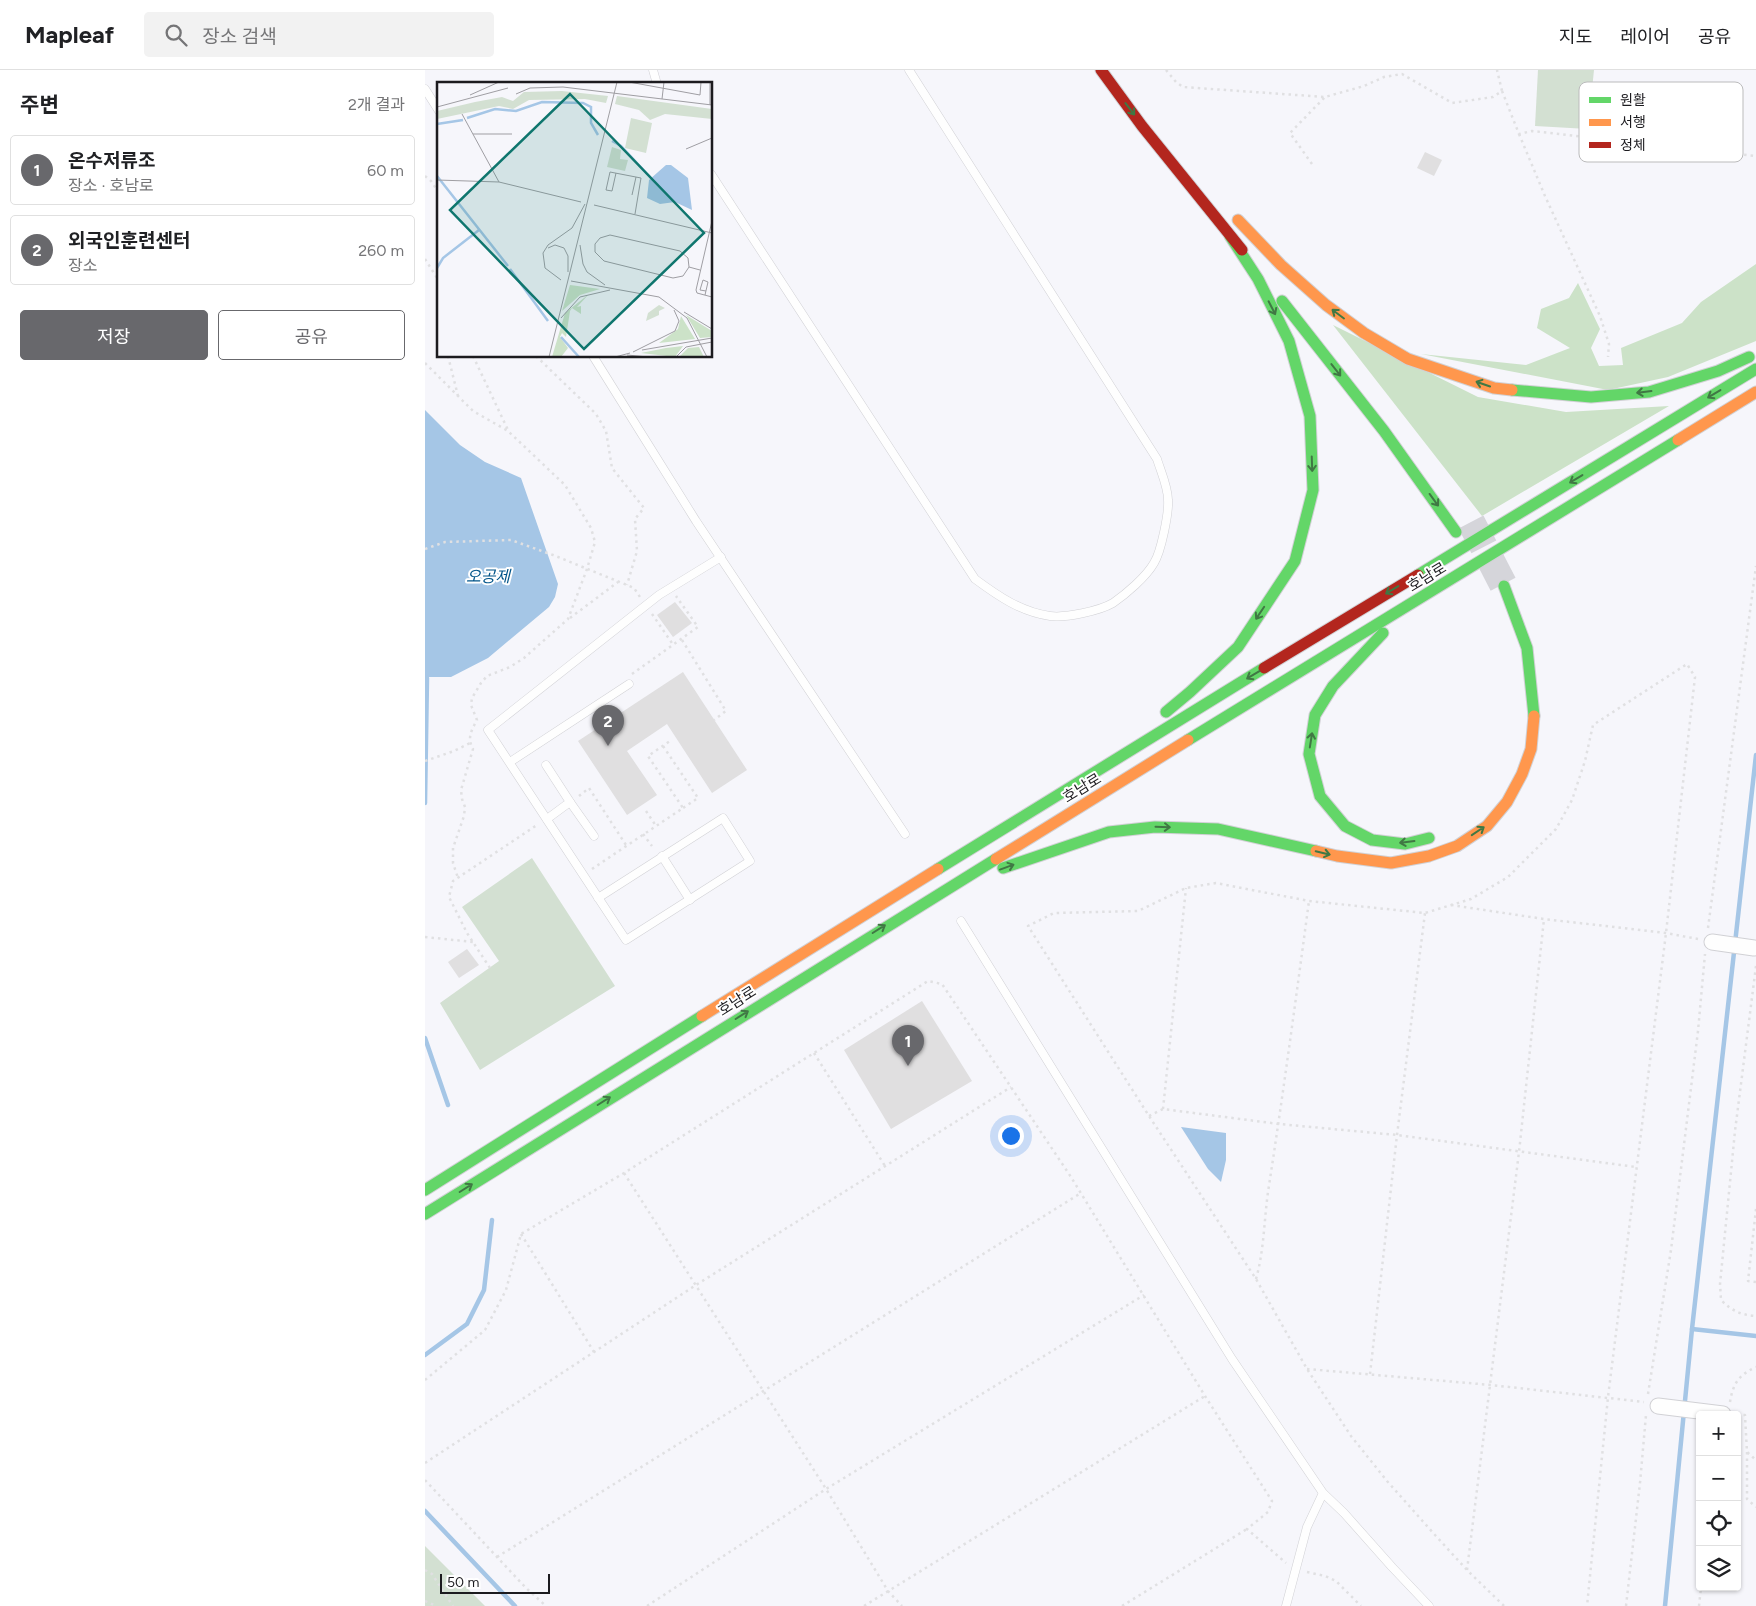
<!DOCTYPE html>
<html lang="ko">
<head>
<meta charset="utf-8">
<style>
  body { margin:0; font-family:Figtree,"Noto Sans KR",sans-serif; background:#f2f2f2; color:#202124 }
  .controls { position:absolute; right:15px; bottom:15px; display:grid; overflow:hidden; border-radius:5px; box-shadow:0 1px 4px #0004 }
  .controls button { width:45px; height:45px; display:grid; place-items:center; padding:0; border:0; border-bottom:1px solid #e0e0e0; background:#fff; color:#202124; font:25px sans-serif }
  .scale { position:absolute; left:15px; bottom:12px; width:110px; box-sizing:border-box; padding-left:5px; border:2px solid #1c1b1f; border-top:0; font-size:14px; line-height:18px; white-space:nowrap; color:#1c1b1f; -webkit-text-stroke:4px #fff; paint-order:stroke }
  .you { position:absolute; left:585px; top:1065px; width:18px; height:18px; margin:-12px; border:4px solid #fff; border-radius:50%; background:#1a73e8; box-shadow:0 0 0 8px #1a73e833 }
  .badge { display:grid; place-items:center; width:32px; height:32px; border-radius:50%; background:#68686c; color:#fff; font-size:16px; font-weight:700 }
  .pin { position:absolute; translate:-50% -41px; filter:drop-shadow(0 1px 2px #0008) }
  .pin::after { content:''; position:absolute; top:26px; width:18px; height:15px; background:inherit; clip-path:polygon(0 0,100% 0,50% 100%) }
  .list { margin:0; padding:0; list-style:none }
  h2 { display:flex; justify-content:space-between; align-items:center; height:65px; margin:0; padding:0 20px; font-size:21px }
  h2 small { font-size:16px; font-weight:400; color:#757577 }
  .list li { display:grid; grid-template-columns:32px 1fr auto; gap:15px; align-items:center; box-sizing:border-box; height:70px; margin:0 10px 10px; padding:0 10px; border:1px solid #e0e0e0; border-radius:5px }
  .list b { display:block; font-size:19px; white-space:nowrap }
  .list p { margin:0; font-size:16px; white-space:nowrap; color:#757577 }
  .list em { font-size:16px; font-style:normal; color:#757577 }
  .actions { display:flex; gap:10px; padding:15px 20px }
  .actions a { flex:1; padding:11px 0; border:1px solid #68686c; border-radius:5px; text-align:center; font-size:18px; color:#68686c }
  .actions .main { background:#68686c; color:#fff }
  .icon { flex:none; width:28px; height:28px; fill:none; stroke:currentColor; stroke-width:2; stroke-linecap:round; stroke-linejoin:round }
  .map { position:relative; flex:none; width:1331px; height:1536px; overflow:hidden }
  header { display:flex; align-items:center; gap:30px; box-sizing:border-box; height:70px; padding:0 25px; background:#fff; border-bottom:1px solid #e0e0e0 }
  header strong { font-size:24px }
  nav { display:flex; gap:28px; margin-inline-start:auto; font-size:18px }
  .search { width:350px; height:45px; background:#f2f2f2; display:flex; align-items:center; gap:12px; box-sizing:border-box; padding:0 18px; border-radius:5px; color:#757577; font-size:19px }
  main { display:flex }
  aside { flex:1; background:#fff }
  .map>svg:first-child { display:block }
  .green { fill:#d3e0d2 }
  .forest { fill:#cce2c8 }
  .water { fill:#a5c6e6 }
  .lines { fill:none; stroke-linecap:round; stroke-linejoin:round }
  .stream { stroke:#a5c6e6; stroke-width:4.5 }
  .building { fill:#e0dfe0 }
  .highway-tunnel { stroke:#d5d5da; stroke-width:28; stroke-dasharray:28 14; stroke-linecap:butt }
  .lane-casing { stroke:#d1d1d5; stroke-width:9 }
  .street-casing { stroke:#d1d1d5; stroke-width:17 }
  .fast-casing { stroke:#d1d1d5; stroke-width:13 }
  .slow-casing { stroke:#d1d1d5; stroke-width:13 }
  .jam-casing { stroke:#d1d1d5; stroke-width:13 }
  .path { stroke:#e0e0e2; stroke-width:2.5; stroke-dasharray:2.5 4; stroke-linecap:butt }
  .lane { stroke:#fefefe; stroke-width:8 }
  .street { stroke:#fefefe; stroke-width:15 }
  .fast { stroke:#63d668; stroke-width:11 }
  .slow { stroke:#ff974d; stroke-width:11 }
  .jam { stroke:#b3261e; stroke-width:11 }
  .oneway { stroke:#407844 }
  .labels { text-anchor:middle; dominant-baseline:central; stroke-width:4; stroke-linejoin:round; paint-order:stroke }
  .street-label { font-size:15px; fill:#1c1b1f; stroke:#fff }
  .water-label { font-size:16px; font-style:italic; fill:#005489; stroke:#fff }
  .inset-river { fill:none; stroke:#a5c6e6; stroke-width:2.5 }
  .inset-road { fill:none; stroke:#9f9ea3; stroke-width:1 }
  .view { fill:#0f766e; fill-opacity:0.15; stroke:#0f766e; stroke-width:2.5 }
  .inset-edge { fill:none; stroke:#1c1b1f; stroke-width:2.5 }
  .key { fill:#fff; stroke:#bbbbbc; stroke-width:1 }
  .key-label { font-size:14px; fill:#1c1b1f }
</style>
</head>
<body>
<header>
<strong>Mapleaf</strong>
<div class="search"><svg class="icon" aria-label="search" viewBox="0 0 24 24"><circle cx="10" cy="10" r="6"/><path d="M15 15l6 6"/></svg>장소 검색</div>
<nav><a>지도</a><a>레이어</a><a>공유</a></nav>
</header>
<main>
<aside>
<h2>주변<small>2개 결과</small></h2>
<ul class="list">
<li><span class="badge">1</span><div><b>온수저류조</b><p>장소 · 호남로</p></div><em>60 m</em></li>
<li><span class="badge">2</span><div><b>외국인훈련센터</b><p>장소</p></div><em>260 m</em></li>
</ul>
<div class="actions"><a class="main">저장</a><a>공유</a></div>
</aside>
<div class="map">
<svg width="1331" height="1536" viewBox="0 0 1331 1536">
  <rect width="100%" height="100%" fill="#f6f6fb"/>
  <!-- green -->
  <g class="green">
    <polygon points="1113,0 1169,0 1163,59 1110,56"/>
    <polygon points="107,788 190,916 55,1000 15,933 74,891 37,837"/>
    <polygon points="0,1476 60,1536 0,1536"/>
  </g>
  <!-- forest -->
  <g class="forest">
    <polygon points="1331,194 1331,271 1243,307 1183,320 996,284 1101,295 1145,278 1112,258 1116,239 1144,228 1153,213 1175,259 1166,278 1174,296 1198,295 1196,278 1257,253 1276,232"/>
    <polygon points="908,255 1053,327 1141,342 1244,336 1057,446"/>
  </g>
  <!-- water -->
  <g class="water">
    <polygon points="0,340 35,375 60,392 96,408 133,514 130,527 124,537 63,588 26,607 0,607"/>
    <polygon points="756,1057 801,1063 801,1090 796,1112 783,1099"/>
  </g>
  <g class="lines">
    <!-- stream -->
    <g class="stream">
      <polyline points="0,733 2,608"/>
      <polyline points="0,968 23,1035"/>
      <polyline points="1267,1259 1331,1266"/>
      <polyline points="0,1285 42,1254 59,1220 67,1150"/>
      <polyline points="0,1441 90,1536"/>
      <polyline points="1240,1536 1267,1259 1331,685"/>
    </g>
  </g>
  <!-- building -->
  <g class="building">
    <polygon points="1000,82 1017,90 1009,106 992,98"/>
    <polygon points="250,532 267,553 248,567 232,545"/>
    <polygon points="258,602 322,700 287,723 242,654 202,681 232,725 202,745 153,671"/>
    <polygon points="42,879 54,895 34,908 23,892"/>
    <polygon points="497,931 547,1011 466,1059 419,980"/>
  </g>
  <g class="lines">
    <!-- highway-tunnel -->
    <polyline class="highway-tunnel" points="1046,452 1079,516"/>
    <!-- lane casing -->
    <g class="lane-casing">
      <g id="lane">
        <polyline points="228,0 232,14"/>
        <polyline points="0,19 14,41"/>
        <path d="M286 104 550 509C573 526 596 542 625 546 641 548 674 541 688 533 701 524 721 507 729 493 736 482 744 443 743 430 743 417 736 402 732 389L484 0"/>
        <polyline points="168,286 271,451 480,764"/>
        <polyline points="85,692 204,614"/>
        <polyline points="121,695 145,732 122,749"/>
        <polyline points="145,732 169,766"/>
        <polyline points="237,786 265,830"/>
        <polyline points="173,828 298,748 325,791 201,870 63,660 234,525 296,487"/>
        <polyline points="536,851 807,1289 898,1423 919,1443 967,1497 1004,1536"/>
        <polyline points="861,1536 882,1457 898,1423"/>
      </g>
    </g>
    <!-- street casing -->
    <g class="street-casing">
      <g id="street">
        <polyline points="1287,872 1329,878"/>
        <polyline points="1233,1336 1298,1344"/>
      </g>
    </g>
    <!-- fast casing -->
    <g class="fast-casing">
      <g id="fast">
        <polyline points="857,231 959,361 1031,462"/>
        <polyline points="1087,320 1166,327 1224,322 1293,301 1324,287"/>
        <polyline points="993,505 1331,299"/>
        <polyline points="1079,516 1102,578 1109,646"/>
        <polyline points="958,563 908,616 890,645 884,684 895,726 920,756 947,770 980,774 1004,768"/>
        <polyline points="741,642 765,622 813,577 870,491 888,420 885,346 864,271 833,209 805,166"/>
        <polyline points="763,670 1253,370"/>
        <polyline points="578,798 684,762 730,757 793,759 891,781"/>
        <polyline points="513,799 839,598"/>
        <polyline points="0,1120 277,946"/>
        <polyline points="0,1144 571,789"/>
      </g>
    </g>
    <!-- slow casing -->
    <g class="slow-casing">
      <g id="slow">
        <polyline points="813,150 856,195 901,235 939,263 983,289 1069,318 1087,320"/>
        <polyline points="1253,370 1331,322"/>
        <polyline points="891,781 912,786 966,793 1004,786 1032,776 1062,756 1082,732 1097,704 1106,679 1109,646"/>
        <polyline points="571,789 763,670"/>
        <polyline points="277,946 513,799"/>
      </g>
    </g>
    <!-- jam casing -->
    <g class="jam-casing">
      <g id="jam">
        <polyline points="676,0 717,56 817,180"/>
        <polyline points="839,598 993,505"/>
      </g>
    </g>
    <!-- path -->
    <g class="path">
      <polyline points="741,0 751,12 758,17 900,27 939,16 959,7 977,4 1027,33 1068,27 1077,21 1072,0"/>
      <polyline points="1077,21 1094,64 1107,61 1331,86"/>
      <polyline points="1094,64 1120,126 1175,246 1184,274 1183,287"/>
      <polyline points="887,94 865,63 900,27"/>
      <polyline points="0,106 6,111 14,123"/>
      <polyline points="0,189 14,211"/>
      <polyline points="23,286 33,326"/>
      <polyline points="48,286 83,360"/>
      <polyline points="111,286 171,344 181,361 187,398 219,438 210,449 212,481 202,515"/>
      <path d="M0 293 48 341 83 361 140 415 166 458 170 472 162 499 143 549 99 588 85 597 62 606 56 613 47 628 46 635 52 650C46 661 42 668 48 679L36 720 37 729 40 737 39 746 28 778V793L33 808"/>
      <polyline points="0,479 20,472 86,470 128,485 202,515 209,518 215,527"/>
      <polyline points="227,544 249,576"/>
      <polyline points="145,548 193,512"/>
      <polyline points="257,570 301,641 289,650"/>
      <polyline points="207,604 273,557 251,526"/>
      <polyline points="238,676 273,728 258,738"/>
      <polyline points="0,691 29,681 45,673"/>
      <polyline points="154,726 164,718 201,775"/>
      <polyline points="221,741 231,756"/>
      <polyline points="218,764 227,776"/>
      <polyline points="167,799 258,738 223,686 245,671"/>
      <polyline points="1026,835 1119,849 1241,863 1273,869"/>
      <polyline points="1283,858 1331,496"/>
      <polyline points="0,867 48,872"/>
      <path d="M1331 896 1310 1061 1295 1214 1296 1230C1307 1241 1316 1245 1331 1246"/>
      <polyline points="65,898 42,863 24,827 28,811 112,755"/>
      <polyline points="389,983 460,1096"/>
      <polyline points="738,1039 761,818"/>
      <polyline points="724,1046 738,1039 854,1054 972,1065 1211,1097"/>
      <polyline points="199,1103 401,1419 463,1521 477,1536"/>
      <polyline points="1331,1139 1323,1211 1331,1212"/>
      <polyline points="96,1164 169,1282"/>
      <path d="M831 1209C839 1181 839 1151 843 1122 858 1025 871 928 884 831"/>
      <polyline points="882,1299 1066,1315 1219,1332"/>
      <polyline points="945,1304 972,1065 1000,843"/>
      <polyline points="0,1310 60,1260 81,1220 96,1164 199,1103 503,911 517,914 646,1107 780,1326 847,1431 843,1442 822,1459 861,1493"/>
      <polyline points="1223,1324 1246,1180 1273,961 1280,884"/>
      <path d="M1305 1332C1308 1313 1314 1305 1331 1297"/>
      <polyline points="1312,1345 1320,1345 1322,1382 1331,1390"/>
      <polyline points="1322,1382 1322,1429 1331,1437"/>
      <polyline points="0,1393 271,1215 586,1017"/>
      <polyline points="0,1410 101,1518 121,1536"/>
      <polyline points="72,1487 656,1123"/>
      <polyline points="0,1500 7,1504 28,1536"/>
      <polyline points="1042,1500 1094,1082 1119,849"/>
      <polyline points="882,1502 900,1506 911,1511 936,1536"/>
      <polyline points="0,1531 11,1536"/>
      <polyline points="222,1536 401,1419 719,1225"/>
      <polyline points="439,1536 780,1326"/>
      <polyline points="697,1536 822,1459"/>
      <polyline points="1079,1536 1042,1500 1010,1465 962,1411 926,1366 882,1299 831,1209 724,1046 603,856 629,843 713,841 761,818 791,813 884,831 1000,843 1046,829 1083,807 1131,759 1147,730 1160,691 1168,655 1262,594 1270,607 1241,863 1183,1327 1162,1536"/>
      <polyline points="1201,1536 1215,1413 1221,1345"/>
      <polyline points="1274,1536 1276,1517"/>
    </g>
    <!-- lane -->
    <use href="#lane" class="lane"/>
    <!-- street -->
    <use href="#street" class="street"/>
    <!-- fast -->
    <use href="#fast" class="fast"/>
    <!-- slow -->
    <use href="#slow" class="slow"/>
    <!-- jam -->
    <use href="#jam" class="jam"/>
  </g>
  <!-- one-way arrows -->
  <defs><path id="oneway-shaft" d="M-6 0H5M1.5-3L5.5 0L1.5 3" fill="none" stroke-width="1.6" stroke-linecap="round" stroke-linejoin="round" transform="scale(1.25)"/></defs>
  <g class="oneway">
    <use href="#oneway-shaft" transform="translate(705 39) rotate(52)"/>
    <use href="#oneway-shaft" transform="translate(847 238) rotate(63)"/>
    <use href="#oneway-shaft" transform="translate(913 244) rotate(-143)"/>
    <use href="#oneway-shaft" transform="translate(911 300) rotate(52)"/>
    <use href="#oneway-shaft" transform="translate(1058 314) rotate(-161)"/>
    <use href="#oneway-shaft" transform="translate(1219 322) rotate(173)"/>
    <use href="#oneway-shaft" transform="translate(1289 324) rotate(149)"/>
    <use href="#oneway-shaft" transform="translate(887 394) rotate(88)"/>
    <use href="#oneway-shaft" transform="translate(1151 409) rotate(149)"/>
    <use href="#oneway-shaft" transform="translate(1009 430) rotate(54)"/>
    <use href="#oneway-shaft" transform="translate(967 520) rotate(149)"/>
    <use href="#oneway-shaft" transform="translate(835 543) rotate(124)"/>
    <use href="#oneway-shaft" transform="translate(828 605) rotate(149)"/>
    <use href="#oneway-shaft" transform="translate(886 670) rotate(-81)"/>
    <use href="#oneway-shaft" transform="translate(738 757) rotate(2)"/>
    <use href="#oneway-shaft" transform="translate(1053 761) rotate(-34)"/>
    <use href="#oneway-shaft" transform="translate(982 772) rotate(173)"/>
    <use href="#oneway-shaft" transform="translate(898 783) rotate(13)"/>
    <use href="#oneway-shaft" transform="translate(582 797) rotate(-20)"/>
    <use href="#oneway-shaft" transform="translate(454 859) rotate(-32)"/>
    <use href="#oneway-shaft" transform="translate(317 945) rotate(-32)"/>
    <use href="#oneway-shaft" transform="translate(179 1031) rotate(-32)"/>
    <use href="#oneway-shaft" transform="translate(41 1118) rotate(-32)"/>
  </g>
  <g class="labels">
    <!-- street labels -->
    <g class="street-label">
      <text transform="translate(1002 507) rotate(-31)">호남로</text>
      <text transform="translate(657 718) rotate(-31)">호남로</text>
      <text transform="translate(312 931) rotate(-32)">호남로</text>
    </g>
    <!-- water labels -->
    <g class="water-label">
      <text x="63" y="506">오공제</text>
    </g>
  </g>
  <!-- overview -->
  <g transform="translate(12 12)">
    <rect width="275" height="275" fill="#f6f6fb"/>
    <path d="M125 9 171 14 169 21 148 17 92 18 76 27 62 24 0 37V29L38 20 65 15 76 19 87 10ZM180 14 275 27V37L228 32 213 38 202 28 178 22ZM194 36 215 41 209 71 188 66ZM175 65 184 68 183 77 191 78 188 89 170 85ZM222 223 228 226 222 229V233L209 239 211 231Z" fill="#d3e0d2"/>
    <path d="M133 203 163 207 143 213 125 229ZM152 212 140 225 144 224V232L135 226 133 229 129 255 125 251 123 255 131 266 124 275H115L128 231ZM249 233 275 249V255L263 256ZM244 234 258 257 222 261 241 247ZM246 264 238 275 204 271 229 266ZM262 265 267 275H242L251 266Z" fill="#cce2c8"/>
    <path d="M229 83H234L251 96 255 128 238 120 223 122 210 116 212 98Z" fill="#a5c6e6"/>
    <path class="inset-river" d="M30 36 58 27 79 29 105 20 146 21 154 25V41L161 53M0 42 26 38M175 59 184 64 214 96M0 94 71 184M0 186 6 176 42 148M73 187 111 239M124 255 142 275"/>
    <path class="inset-road" d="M192 0 263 13 264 0M79 12 93 6 126 5 275 23M33 13 62 0M225 17 227 0M273 23V0M0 25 71 6M25 32 62 100M36 52H75M249 67 275 56M179 91 175 109 169 108 173 90 204 96 198 132M0 98 62 100 144 120M195 113 199 95M157 123 275 151M275 139 259 208 260 211 275 215M143 163 146 182 150 190 168 203M111 166 118 163 127 166 131 174V190M252 185 246 194 236 196 167 179 158 170V162L163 156 173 153 243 169 251 176 252 185 263 188M124 198 108 186 106 171 111 163 135 146 148 122M134 199 222 215 250 236 270 275M268 213 271 200 266 198 263 208 269 209M247 230 275 247M124 236 143 215 173 208M205 268 275 256M196 270 238 249 242 239 237 228M190 273 211 275M112 275 180 0M178 275 193 271M239 275 249 265 275 260"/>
    <path class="view" d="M133 12 267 151 147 267 13 128Z"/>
    <rect width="275" height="275" class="inset-edge"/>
  </g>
  <!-- legend -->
  <rect x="1154" y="12" width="164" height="80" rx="8" class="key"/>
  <rect x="1164" y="27" width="22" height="6" fill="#63d668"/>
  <rect x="1164" y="49" width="22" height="7" fill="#ff974d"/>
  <rect x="1164" y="72" width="22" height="6" fill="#b3261e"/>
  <g class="key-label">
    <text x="1195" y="35">원활</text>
    <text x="1195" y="57">서행</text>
    <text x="1195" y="80">정체</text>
  </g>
</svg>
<div class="controls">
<button>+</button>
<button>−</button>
<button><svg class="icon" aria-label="locate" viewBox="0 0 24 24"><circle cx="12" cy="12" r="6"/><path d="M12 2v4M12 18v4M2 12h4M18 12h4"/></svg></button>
<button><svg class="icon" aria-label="layers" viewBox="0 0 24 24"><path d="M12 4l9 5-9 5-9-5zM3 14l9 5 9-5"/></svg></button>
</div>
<div class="scale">50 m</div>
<div class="you"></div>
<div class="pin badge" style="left:483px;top:996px">1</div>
<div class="pin badge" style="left:183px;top:676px">2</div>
</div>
</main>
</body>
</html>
